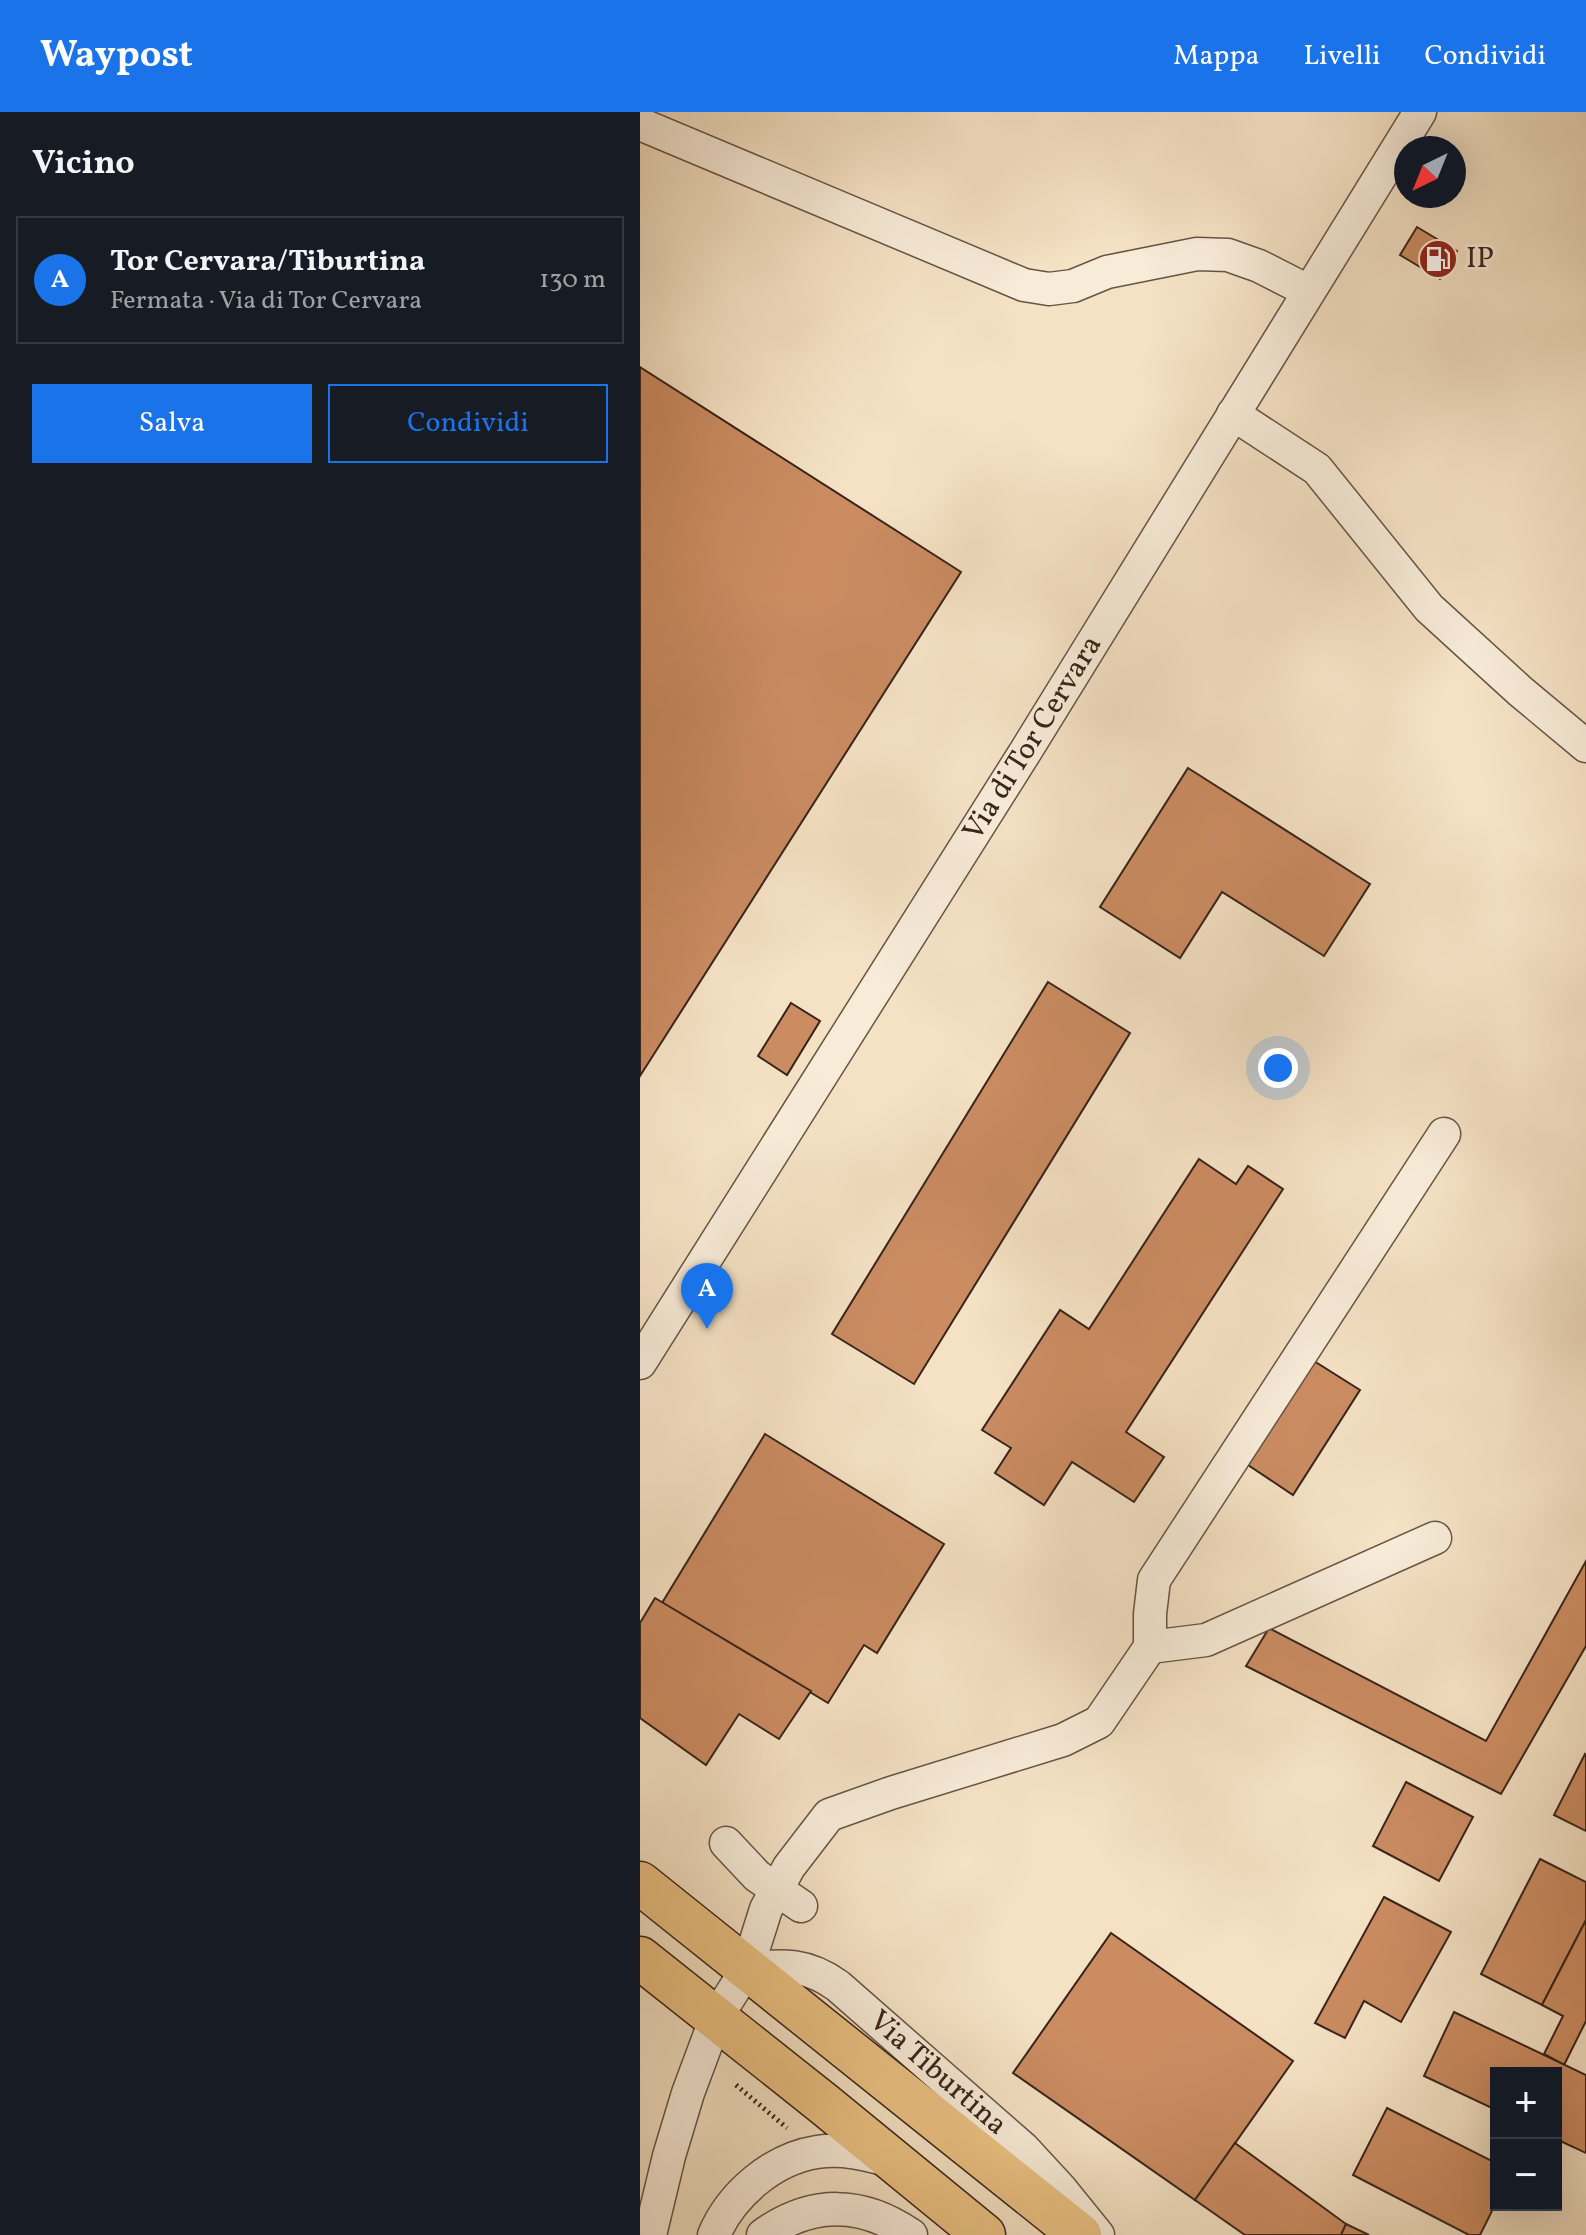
<!DOCTYPE html>
<html lang="it">
<head>
<meta charset="utf-8">
<style>
  body { margin:0; font-family:Vollkorn,serif; background:#20242c; color:#f1f3f6 }
  .controls { position:absolute; right:24px; bottom:24px; display:grid; overflow:hidden; border-radius:0px; box-shadow:0 8px 32px #0002 }
  .controls button { width:72px; height:72px; display:grid; place-items:center; padding:0; border:0; border-bottom:2px solid #363941; background:#171b24; color:#f1f3f6; font:40px sans-serif }
  .compass { position:absolute; left:754px; top:24px; width:72px; height:72px; border-radius:50%; background:#171b24; box-shadow:0 8px 32px #0002; rotate:223deg }
  .you { position:absolute; left:638px; top:956px; width:28px; height:28px; margin:-20px; border:6px solid #fff; border-radius:50%; background:#1a73e8; box-shadow:0 0 0 12px #1a73e833 }
  .badge { display:grid; place-items:center; width:52px; height:52px; border-radius:50%; background:#1a73e8; color:#fff; font-size:26px; font-weight:700 }
  .pin { position:absolute; translate:-50% -66px; filter:drop-shadow(0 2px 4px #0008) }
  .pin::after { content:''; position:absolute; top:42px; width:28px; height:24px; background:inherit; clip-path:polygon(0 0,100% 0,50% 100%) }
  .list { margin:0; padding:0; list-style:none }
  h2 { display:flex; justify-content:space-between; align-items:center; height:104px; margin:0; padding:0 32px; font-size:34px }
  h2 small { font-size:26px; font-weight:400; color:#9ea1a6 }
  .list li { display:grid; grid-template-columns:52px 1fr auto; gap:24px; align-items:center; box-sizing:border-box; height:128px; margin:0 16px 16px; padding:0 16px; border:2px solid #363941; border-radius:0px }
  .list b { display:block; font-size:30px; white-space:nowrap }
  .list p { margin:0; font-size:26px; white-space:nowrap; color:#9ea1a6 }
  .list em { font-size:26px; font-style:normal; color:#9ea1a6 }
  .actions { display:flex; gap:16px; padding:24px 32px }
  .actions a { flex:1; padding:18px 0; border:2px solid #1a73e8; border-radius:0px; text-align:center; font-size:28px; color:#1a73e8 }
  .actions .main { background:#1a73e8; color:#fff }
  .map { position:relative; flex:none; width:946px; height:2123px; overflow:hidden }
  header { display:flex; align-items:center; gap:48px; box-sizing:border-box; height:112px; padding:0 40px; background:#1a73e8; color:#fff }
  header strong { font-size:38px }
  nav { display:flex; gap:44px; margin-inline-start:auto; font-size:28px }
  main { display:flex }
  aside { flex:1; background:#171b24 }
  .map>svg:first-child { display:block }
  .building { fill:#cb8c62; stroke:#37241a; stroke-width:2 }
  .lines { fill:none; stroke-linecap:round; stroke-linejoin:round }
  .minor-casing { stroke:#665445; stroke-width:35 }
  .major-casing { stroke:#37241a; stroke-width:45 }
  .path { stroke:#37241a; stroke-width:5; stroke-dasharray:2 4; stroke-linecap:butt }
  .minor { stroke:#f8ecd9; stroke-width:32 }
  .major { stroke:#eac182; stroke-width:42 }
  .labels { text-anchor:middle; dominant-baseline:central; stroke-width:6; stroke-linejoin:round; paint-order:stroke }
  .poi-label { font-size:30px; fill:#37241a; stroke:#f8ecd9; text-anchor:start }
  .street-label { font-size:30px; fill:#37241a; stroke:#f8ecd9 }
</style>
</head>
<body>
<header>
<strong>Waypost</strong>
<nav><a>Mappa</a><a>Livelli</a><a>Condividi</a></nav>
</header>
<main>
<aside>
<h2>Vicino<small></small></h2>
<ul class="list">
<li><span class="badge">A</span><div><b>Tor Cervara/Tiburtina</b><p>Fermata · Via di Tor Cervara</p></div><em>130 m</em></li>
</ul>
<div class="actions"><a class="main">Salva</a><a>Condividi</a></div>
</aside>
<div class="map">
<svg width="946" height="2123" viewBox="0 0 946 2123">
  <rect width="100%" height="100%" fill="#f5e2c5"/>
  <filter id="stains"><feTurbulence type="fractalNoise" baseFrequency=".0025" numOctaves="4"/><feColorMatrix values="0 0 0 0 .2 0 0 0 0 .09 0 0 0 0 .02 0 0 0 .5 -.17"/></filter>
  <radialGradient id="worn" r=".72"><stop offset=".6" stop-color="#630" stop-opacity="0"/><stop offset="1" stop-color="#630" stop-opacity=".3"/></radialGradient>
  <!-- building -->
  <g class="building">
    <polygon points="777,115 817,139 800,167 760,143"/>
    <polygon points="0,255 321,460 0,964"/>
    <polygon points="548,656 730,772 684,844 582,780 540,846 460,795"/>
    <polygon points="408,870 490,921 274,1272 192,1222"/>
    <polygon points="151,891 180,909 147,963 118,944"/>
    <polygon points="559,1047 596,1072 608,1054 643,1077 486,1320 524,1345 494,1390 432,1350 404,1393 355,1361 371,1336 342,1318 420,1198 449,1217"/>
    <polygon points="674,1249 720,1278 653,1383 608,1353"/>
    <polygon points="125,1322 304,1432 237,1541 224,1533 188,1591 22,1491"/>
    <polygon points="946,1449 946,1534 861,1682 606,1554 629,1516 846,1629"/>
    <polygon points="15,1486 171,1579 139,1627 99,1602 66,1653 0,1606 0,1511"/>
    <polygon points="945,1642 946,1643 946,1719 914,1703"/>
    <polygon points="766,1670 833,1705 799,1769 733,1734"/>
    <polygon points="900,1747 946,1770 946,1808 902,1893 841,1862"/>
    <polygon points="744,1785 811,1820 761,1910 724,1889 705,1926 675,1911"/>
    <polygon points="946,1808 946,1909 924,1953 904,1942 923,1904 902,1893"/>
    <polygon points="471,1821 653,1949 555,2088 373,1961"/>
    <polygon points="814,1900 946,1963 946,2041 916,2027 916,1961 856,1961 856,1998 784,1964"/>
    <polygon points="747,1996 856,2051 856,2091 840,2123 829,2123 713,2063"/>
    <polygon points="595,2031 706,2112 701,2123 605,2123 555,2088"/>
    <polygon points="706,2112 729,2123 701,2123"/>
  </g>
  <g class="lines">
    <!-- minor casing -->
    <g class="minor-casing">
      <g id="minor">
        <polyline points="0,12 384,173 409,177 433,174 467,160 557,142 588,143 619,154 668,179"/>
        <polyline points="593,302 677,357 789,496 880,579 946,634"/>
        <path id="s1" d="M0 1251 387 637 780 0"/>
        <polyline points="510,1535 566,1528 795,1426"/>
        <polyline points="86,1731 117,1764 161,1794"/>
        <path id="s2" d="M107 1857C143 1852 168 1852 198 1874L384 2037 420 2076 458 2123"/>
        <polyline points="10,2123 29,2044 48,1981 76,1906 107,1857 126,1797 149,1755 189,1703 251,1681 423,1628 459,1610 510,1535 510,1502 514,1468 804,1022"/>
        <path d="M74 2123C91 2083 132 2047 177 2040 202 2036 226 2042 251 2049"/>
        <path d="M123 2123C172 2088 222 2089 271 2123"/>
      </g>
    </g>
    <!-- major casing -->
    <g class="major-casing">
      <g id="major">
        <polyline points="0,1771 440,2123"/>
        <polyline points="0,1846 184,1992 344,2123"/>
      </g>
    </g>
    <!-- path -->
    <polyline class="path" points="96,1973 147,2016"/>
    <!-- minor -->
    <use href="#minor" class="minor"/>
    <!-- major -->
    <use href="#major" class="major"/>
  </g>
  <!-- icons -->
  <defs>
    <g id="fuel-disc" transform="scale(2)"><circle r="9.5" fill="#8f2418" stroke="#f8ecd9"/><path d="M-5.5-6h7V0h2V4h1.3V-2.5L3-4.5l.8-.8L6-3V5H2.5V1h-1V6h-7ZM-4.2-4.7v3.2H.2V-4.7Z" fill="#fff"/></g>
  </defs>
  <g fill-rule="evenodd">
    <use href="#fuel-disc" x="798" y="147"/>
  </g>
  <g class="labels">
    <!-- poi labels -->
    <g class="poi-label">
      <text x="826" y="147">IP</text>
    </g>
    <!-- street labels -->
    <g class="street-label">
      <text stroke="none"><textPath href="#s1" startOffset="738">Via di Tor Cervara</textPath></text>
      <text stroke="none"><textPath href="#s2" startOffset="228">Via Tiburtina</textPath></text>
    </g>
  </g>
  <rect width="100%" height="100%" filter="url(#stains)"/>
  <rect width="100%" height="100%" fill="url(#worn)"/>
</svg>
<div class="controls">
<button>+</button>
<button>−</button>
</div>
<svg class="compass" viewBox="-18 -18 36 36"><path d="M0-13l5 13h-10z" fill="#e53935"/><path d="M0 13l5-13h-10z" fill="#9ea1a6"/></svg>
<div class="you"></div>
<div class="pin badge" style="left:67px;top:1217px">A</div>
</div>
</main>
</body>
</html>
